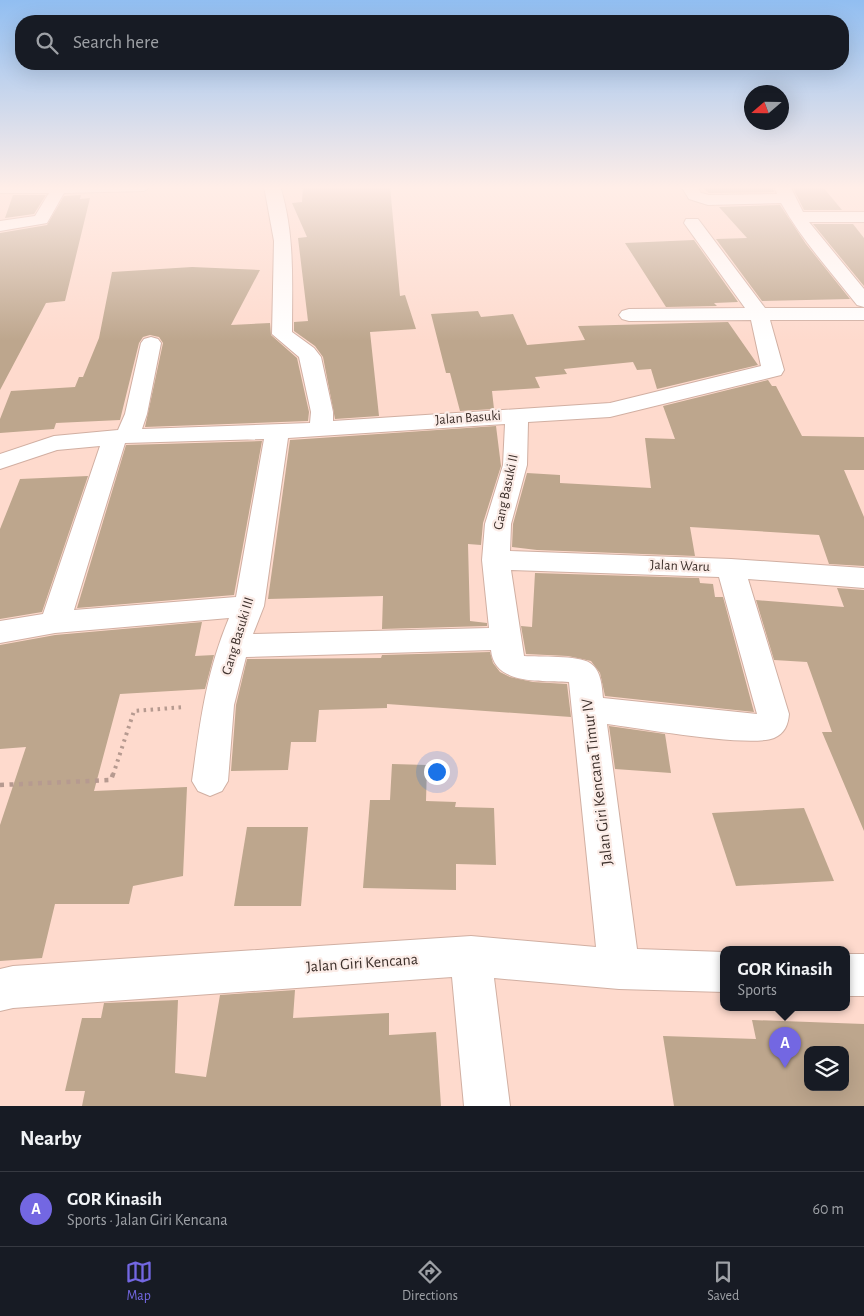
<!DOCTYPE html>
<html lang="en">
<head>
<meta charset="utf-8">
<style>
  body { margin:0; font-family:"Alegreya Sans",sans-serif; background:#242831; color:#f1f3f6 }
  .controls { position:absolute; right:15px; bottom:15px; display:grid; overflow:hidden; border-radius:10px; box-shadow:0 5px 20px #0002 }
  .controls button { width:45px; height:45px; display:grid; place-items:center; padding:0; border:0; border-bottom:1px solid #363941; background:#171b24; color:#f1f3f6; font:25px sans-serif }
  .compass { position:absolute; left:744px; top:85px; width:45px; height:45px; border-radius:50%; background:#171b24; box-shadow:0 5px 20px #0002; rotate:250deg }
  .you { position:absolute; left:436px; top:771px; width:18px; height:18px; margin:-12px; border:4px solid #fff; border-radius:50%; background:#1a73e8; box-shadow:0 0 0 8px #1a73e833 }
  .badge { display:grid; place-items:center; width:32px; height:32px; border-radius:50%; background:#7367e2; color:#fff; font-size:16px; font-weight:700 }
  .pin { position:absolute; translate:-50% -41px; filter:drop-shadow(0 1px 2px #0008) }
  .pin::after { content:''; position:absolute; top:26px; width:18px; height:15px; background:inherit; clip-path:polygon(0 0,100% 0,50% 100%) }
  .popup { position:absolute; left:720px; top:946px; width:130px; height:65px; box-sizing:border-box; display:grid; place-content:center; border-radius:10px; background:#171b24; filter:drop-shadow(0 1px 4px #0005); font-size:16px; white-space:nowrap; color:#9ea1a6 }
  .popup b { font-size:19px; color:#f1f3f6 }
  .popup::after { content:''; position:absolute; left:50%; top:100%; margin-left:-10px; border:10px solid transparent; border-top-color:#171b24 }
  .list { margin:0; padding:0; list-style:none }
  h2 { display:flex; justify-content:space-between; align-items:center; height:65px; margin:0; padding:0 20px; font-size:21px }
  h2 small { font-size:16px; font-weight:400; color:#9ea1a6 }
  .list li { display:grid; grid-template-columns:32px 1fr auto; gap:15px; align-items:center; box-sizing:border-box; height:75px; padding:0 20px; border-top:1px solid #363941 }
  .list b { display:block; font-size:19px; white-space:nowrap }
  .list p { margin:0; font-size:16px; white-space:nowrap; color:#9ea1a6 }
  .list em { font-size:16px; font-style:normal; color:#9ea1a6 }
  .icon { flex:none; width:28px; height:28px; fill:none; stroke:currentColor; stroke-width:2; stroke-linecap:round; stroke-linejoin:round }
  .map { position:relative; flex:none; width:864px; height:1106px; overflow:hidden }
  .search { position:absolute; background:#171b24; box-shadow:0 5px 20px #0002; left:15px; right:15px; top:15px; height:55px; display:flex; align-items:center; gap:12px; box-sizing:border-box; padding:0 18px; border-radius:20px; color:#9ea1a6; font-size:19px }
  .sheet { height:140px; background:#171b24 }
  nav { display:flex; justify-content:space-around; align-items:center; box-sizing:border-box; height:70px; border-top:1px solid #363941; background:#171b24; font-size:14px; color:#9ea1a6 }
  nav a { display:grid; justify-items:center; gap:2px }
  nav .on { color:#7367e2 }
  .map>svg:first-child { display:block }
  .building { fill:#bda68d; fill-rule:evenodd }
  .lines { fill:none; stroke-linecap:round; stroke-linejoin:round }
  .minor-casing { stroke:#d1afa2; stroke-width:2 }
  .path-far1 { stroke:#b69a90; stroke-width:4; stroke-dasharray:2.5 4.5; stroke-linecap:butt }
  .path { stroke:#b69a90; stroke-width:4.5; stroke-dasharray:4 5.5; stroke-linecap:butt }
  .minor { fill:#fff; fill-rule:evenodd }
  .labels { text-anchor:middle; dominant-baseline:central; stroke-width:4.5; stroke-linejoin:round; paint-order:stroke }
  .street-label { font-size:14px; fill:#3d302b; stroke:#fbece7 }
  .near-street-label { font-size:16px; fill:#3d302b; stroke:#fbece7 }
</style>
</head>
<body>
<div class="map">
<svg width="864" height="1106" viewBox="0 0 864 1106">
  <rect width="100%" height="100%" fill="#fedacd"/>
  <!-- building -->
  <g class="building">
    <polygon points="303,186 390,186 400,296 405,295 416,329 370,332 379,416 335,419 323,357 315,346 294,331 294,322 308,321 298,238 307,237 292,203 302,202"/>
    <polygon points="712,186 772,186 774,192 709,193 703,188 713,188"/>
    <polygon points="792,186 822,186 842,210 804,210"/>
    <polygon points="13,195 46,195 34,214 5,218"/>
    <polygon points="81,195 80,199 90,198 65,301 46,303 0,390 0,233 47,225 64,196"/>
    <polygon points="780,205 806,244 850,299 762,301 716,239 747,238 719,207"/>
    <polygon points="813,224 853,224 864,238 864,286"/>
    <polygon points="694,240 738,302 714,303 717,306 666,307 625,243"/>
    <polygon points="192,267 260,270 231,325 270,323 271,335 297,358 309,412 308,421 145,427 163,343 159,337 150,335 143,337 139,343 120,420 56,423 54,429 0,433 0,419 11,391 75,387 79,377 83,377 99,338 112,272"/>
    <polygon points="478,311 481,317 513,314 527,345 585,340 578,326 728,322 758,365 657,389 651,369 637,370 633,362 564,369 567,374 535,377 540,388 492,391 494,409 460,411 450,373 446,373 431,314"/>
    <polygon points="768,380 772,386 776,386 802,436 864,437 864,470 844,470 864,517 864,566 829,564 819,535 690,527 695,556 537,550 512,547 513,524 527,473 560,475 560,483 651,488 645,438 675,439 663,406"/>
    <polygon points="496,426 501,466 483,523 481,545 468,544 470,621 487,623 487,626 382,629 383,596 268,599 290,440"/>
    <polygon points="262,441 234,595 77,608 126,445"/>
    <polygon points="88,476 42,612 0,619 0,529 20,479"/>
    <polygon points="535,573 699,578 700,583 713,584 715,597 723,597 754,712 605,696 600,673 591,661 568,656 526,654 521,626 532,627"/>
    <polygon points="837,588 864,590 864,831 822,732 832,732 807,662 774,660 756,600 844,607"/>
    <polygon points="202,622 195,656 214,655 205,689 120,694 94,791 187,787 183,876 133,886 129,904 55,904 42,958 0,961 0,825 26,747 0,749 0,645 55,635"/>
    <polygon points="490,652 493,663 500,672 510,677 533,682 567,684 571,717 387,704 387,708 319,710 316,742 291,742 288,770 231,771 236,705 247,659 381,658 382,655"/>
    <polygon points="609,726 665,734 671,773 615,769"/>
    <polygon points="392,764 427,765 426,801 456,802 455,807 494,808 496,865 456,864 456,890 363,888 370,800 390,800"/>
    <polygon points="804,808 834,881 736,886 712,813"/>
    <polygon points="247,827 308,827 301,906 234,906"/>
    <polygon points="295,990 293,1018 389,1013 389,1035 436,1032 441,1106 82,1106 85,1091 65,1091 82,1018 101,1018 104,1003 178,1000 175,1073 206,1077 220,995"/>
    <path d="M752 1020 864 1024V1106H674L663 1036 756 1039ZM808 1050H845V1087H808Z"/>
  </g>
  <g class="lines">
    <!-- minor casing -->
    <g class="minor-casing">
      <g id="minor">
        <polygon points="0,186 152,186 144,191 64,193 47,223 0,231 0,221 35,216 49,193 0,193"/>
        <path d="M264 186H280C295 233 292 282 292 332L314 348 321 357 333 412V421L610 403 761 366 751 320 629 321 622 319 619 315 622 311 629 309 745 308 684 223 686 219H698L765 308H864V320H770L784 370 781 375 610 417 528 422 527 465 511 524 510 551 731 559 864 568V588L748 579 789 714C788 725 785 733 774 738 749 748 639 728 607 724L637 949 724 952V992L619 989 494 978 510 1106H464L452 977 13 1008 0 1011V969L13 966 471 936 596 947 569 682C543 680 494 686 491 650L246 657 234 705 228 781 222 791 210 796 198 791 192 781C200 722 206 673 229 618L55 633 0 643V621L43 614 100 446 57 450 0 469V454L54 436 118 430 125 414 141 343 144 339 151 337 158 339 161 343 147 414 142 429 310 423 311 412 299 357 272 334 274 241ZM505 424 503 465 485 524 482 560 489 628 253 634 264 606 288 438ZM264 439 236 597 74 610 125 443ZM511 570 719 577 757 714 603 698C602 686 601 670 590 663 578 655 539 657 524 656Z"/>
        <path d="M681 186H697L701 193 709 195 777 194 774 186H790L803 212H864V222H809L864 289V307L857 305C831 272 802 240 781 203L708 205 689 199Z"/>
        <rect x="846" y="954" width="18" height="42"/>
      </g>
    </g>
    <!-- path-far1 -->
    <polyline class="path-far1" points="113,775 134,711 185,707"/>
    <!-- path -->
    <polyline class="path" points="0,785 111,780 113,774"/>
    <!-- minor -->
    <use href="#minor" class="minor"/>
  </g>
  <!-- sky -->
  <linearGradient id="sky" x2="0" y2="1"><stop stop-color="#91bef1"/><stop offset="0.55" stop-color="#ffeee8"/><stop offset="1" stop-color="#ffeee8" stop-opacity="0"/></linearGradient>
  <rect width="864" height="341" fill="url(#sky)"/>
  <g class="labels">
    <!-- street labels -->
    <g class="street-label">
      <text transform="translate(468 418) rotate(-4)">Jalan Basuki</text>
      <text transform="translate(506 492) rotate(-78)">Gang Basuki II</text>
      <text transform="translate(680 566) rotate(2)">Jalan Waru</text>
      <text transform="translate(238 636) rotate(-73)">Gang Basuki III</text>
    </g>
    <!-- near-street labels -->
    <g class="near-street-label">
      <text transform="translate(597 782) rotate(-97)">Jalan Giri Kencana Timur IV</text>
      <text transform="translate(362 963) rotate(-4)">Jalan Giri Kencana</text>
    </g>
  </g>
</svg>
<div class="controls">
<button><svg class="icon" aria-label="layers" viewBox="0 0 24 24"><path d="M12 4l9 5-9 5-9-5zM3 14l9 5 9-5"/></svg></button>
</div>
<svg class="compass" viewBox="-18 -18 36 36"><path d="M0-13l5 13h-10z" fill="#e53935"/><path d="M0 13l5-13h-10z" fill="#9ea1a6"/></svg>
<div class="you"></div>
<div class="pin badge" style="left:785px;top:1068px">A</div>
<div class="popup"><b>GOR Kinasih</b>Sports</div>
<div class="search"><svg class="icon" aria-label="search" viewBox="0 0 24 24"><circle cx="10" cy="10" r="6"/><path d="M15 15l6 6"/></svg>Search here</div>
</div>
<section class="sheet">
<h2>Nearby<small></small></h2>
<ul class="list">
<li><span class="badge">A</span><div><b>GOR Kinasih</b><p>Sports · Jalan Giri Kencana</p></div><em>60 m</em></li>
</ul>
</section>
<nav>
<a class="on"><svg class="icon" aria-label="map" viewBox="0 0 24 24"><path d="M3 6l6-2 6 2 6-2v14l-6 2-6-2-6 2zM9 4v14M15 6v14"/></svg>Map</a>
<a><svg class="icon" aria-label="directions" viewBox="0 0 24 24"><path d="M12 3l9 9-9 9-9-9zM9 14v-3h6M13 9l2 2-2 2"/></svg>Directions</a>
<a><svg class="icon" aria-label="saved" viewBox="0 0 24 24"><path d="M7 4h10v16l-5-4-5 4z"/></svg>Saved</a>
</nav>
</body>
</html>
